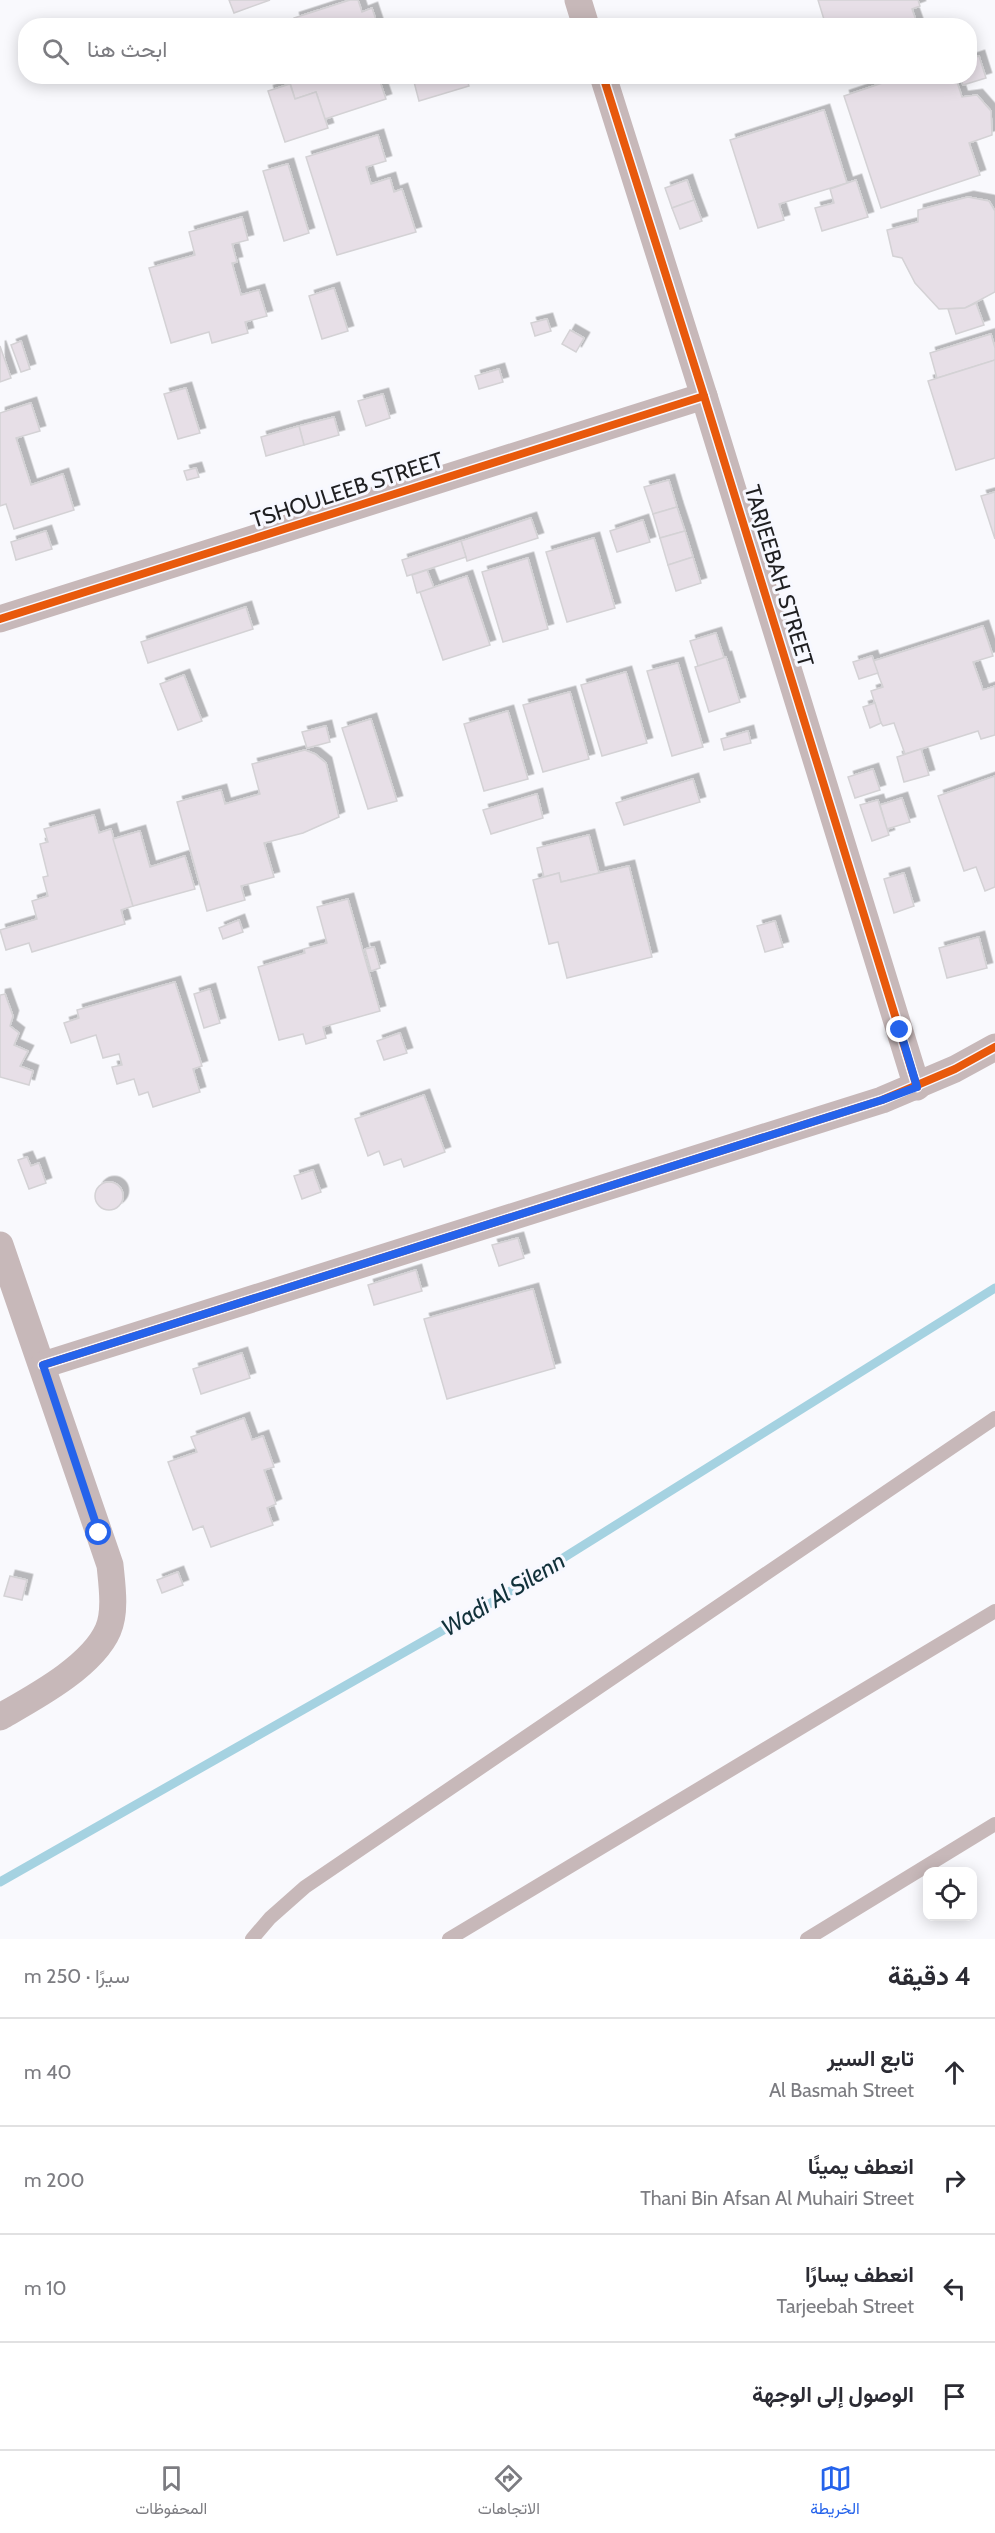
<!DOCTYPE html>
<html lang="ar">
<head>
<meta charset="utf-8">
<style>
  body { margin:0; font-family:Cabin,Vazirmatn,sans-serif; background:#f2f2f3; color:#2b2b33; direction:rtl }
  .controls { position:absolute; right:18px; bottom:18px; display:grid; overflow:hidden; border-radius:12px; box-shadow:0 3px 15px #0003 }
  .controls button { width:54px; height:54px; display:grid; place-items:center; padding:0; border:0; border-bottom:2px solid #e1e1e2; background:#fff; color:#2b2b33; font:30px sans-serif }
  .stop { position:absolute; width:18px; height:18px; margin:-14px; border:4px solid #2563eb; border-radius:50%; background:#fff }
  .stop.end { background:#2563eb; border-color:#fff; box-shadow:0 2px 6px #0008 }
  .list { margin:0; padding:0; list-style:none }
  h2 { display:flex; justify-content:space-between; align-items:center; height:78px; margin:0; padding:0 24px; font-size:26px }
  h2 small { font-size:20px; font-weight:400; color:#7c7c81 }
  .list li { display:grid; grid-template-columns:39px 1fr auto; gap:18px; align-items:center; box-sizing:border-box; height:108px; padding:0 24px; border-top:2px solid #e1e1e2 }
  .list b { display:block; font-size:22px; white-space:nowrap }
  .list p { margin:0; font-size:20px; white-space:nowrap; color:#7c7c81 }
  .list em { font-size:20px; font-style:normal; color:#7c7c81 }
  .icon { flex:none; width:33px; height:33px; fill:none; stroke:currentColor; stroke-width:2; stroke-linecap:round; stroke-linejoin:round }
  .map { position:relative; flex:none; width:995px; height:1939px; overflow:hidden; direction:ltr }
  .search { position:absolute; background:#fff; box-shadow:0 3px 15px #0003; left:18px; right:18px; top:18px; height:66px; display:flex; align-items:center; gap:15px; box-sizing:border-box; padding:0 21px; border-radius:24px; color:#7c7c81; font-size:22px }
  .sheet { height:510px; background:#fff }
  nav { display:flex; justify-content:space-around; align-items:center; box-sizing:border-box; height:84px; border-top:2px solid #e1e1e2; background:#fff; font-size:16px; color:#7c7c81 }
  nav a { display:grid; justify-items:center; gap:3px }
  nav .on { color:#2563eb }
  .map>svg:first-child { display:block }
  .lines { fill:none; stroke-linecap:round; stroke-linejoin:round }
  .stream { stroke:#a5d2e1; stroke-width:9 }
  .building { fill:#e7dfe7; stroke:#d4d2d5; stroke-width:1.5; filter:url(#shadow) }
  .lane { stroke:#c7b8b9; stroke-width:14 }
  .street { stroke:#c7b8b9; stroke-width:27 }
  .cycleway-casing { stroke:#f7f8ff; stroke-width:11 }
  .cycleway { stroke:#e8590c; stroke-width:8 }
  .route { stroke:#2563eb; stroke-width:8 }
  .labels { text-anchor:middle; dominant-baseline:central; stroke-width:6; stroke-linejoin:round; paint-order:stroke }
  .street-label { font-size:22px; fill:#1f1f21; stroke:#f7f8ff }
  .water-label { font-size:24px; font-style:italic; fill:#11313a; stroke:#f7f8ff }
</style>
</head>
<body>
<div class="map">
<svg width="995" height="1939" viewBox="0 0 995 1939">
  <defs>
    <filter id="shadow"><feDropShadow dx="5.5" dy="-5.5" stdDeviation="0" flood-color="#0004"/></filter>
  </defs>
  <rect width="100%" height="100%" fill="#f9f9fd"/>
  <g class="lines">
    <!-- stream -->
    <polyline class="stream" points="0,1882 496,1600 995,1288"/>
  </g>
  <!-- building -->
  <g class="building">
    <polygon points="229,0 270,0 234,13"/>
    <polygon points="350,0 358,0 362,12 372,8 378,26 296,26 294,18"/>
    <polygon points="818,0 918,0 920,6 912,9 918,26 826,26"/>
    <polygon points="979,56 986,78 963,85 960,76 970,76 970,59"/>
    <polygon points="288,76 378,76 386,99 325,119 316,92 295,99"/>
    <polygon points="433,76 466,76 469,86 419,101 414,82"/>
    <polygon points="903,76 955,76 962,97 977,95 991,111 992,135 969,143 980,175 881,208 844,96"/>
    <polygon points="290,84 295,99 316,92 328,128 285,142 268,91"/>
    <polygon points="824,110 847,183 779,204 784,220 758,228 730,140"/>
    <polygon points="378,135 386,161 366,167 371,184 390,178 394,192 402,189 416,232 337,255 306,157"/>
    <polygon points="288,164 309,233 284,241 263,171"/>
    <polygon points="687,180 694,200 672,208 665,188"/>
    <polygon points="856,180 868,217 822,231 815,208 834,203 830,189"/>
    <polygon points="968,197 989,201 995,211 995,292 965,308 939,309 915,283 902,258 893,256 887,230 918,222 918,210"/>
    <polygon points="694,200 702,221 680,229 672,208"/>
    <polygon points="242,217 248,240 232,244 237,262 232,263 241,295 259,290 267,316 245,322 248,333 212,343 209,332 171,343 149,268 195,255 189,232"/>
    <polygon points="334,288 348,331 322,339 309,296"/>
    <polygon points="976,303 984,325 956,334 948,309 965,308"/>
    <polygon points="547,319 551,331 535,336 531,323"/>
    <polygon points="570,330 584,338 576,352 562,344"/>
    <polygon points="991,334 995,348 995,360 937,378 930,353"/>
    <polygon points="21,341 30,369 21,372 11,345"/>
    <polygon points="0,346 11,378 0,382"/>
    <polygon points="995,360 995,458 956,470 928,381"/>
    <polygon points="499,369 503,382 479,389 475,376"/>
    <polygon points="186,388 200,433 178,439 164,394"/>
    <polygon points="383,394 390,418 366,426 358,401"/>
    <polygon points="31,403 40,431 16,438 31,485 63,474 74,510 14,529 6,504 0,506 0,413"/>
    <polygon points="334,417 339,435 304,445 299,426"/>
    <polygon points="299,426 304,445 266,456 261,437"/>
    <polygon points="196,468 199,477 187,480 184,471"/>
    <polygon points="669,480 677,507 653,514 644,487"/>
    <polygon points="995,492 995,539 981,496"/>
    <polygon points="677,507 685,531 660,538 653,514"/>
    <polygon points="531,518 538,538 467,561 461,541"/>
    <polygon points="643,520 650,542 617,552 610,531"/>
    <polygon points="46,531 52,549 16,560 11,542"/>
    <polygon points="685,531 693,557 668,565 660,538"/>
    <polygon points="594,538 615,608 567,622 546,552"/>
    <polygon points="461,541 466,557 407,576 402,560"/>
    <polygon points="693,557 701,583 676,591 668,565"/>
    <polygon points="528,558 548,629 503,642 482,572"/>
    <polygon points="427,570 434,588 417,593 412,575"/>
    <polygon points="467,576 490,645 443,660 420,592"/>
    <polygon points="246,607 253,629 148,663 141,642"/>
    <polygon points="983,626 993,656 973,662 983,690 995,686 995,735 981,739 978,731 905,754 894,723 883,726 881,723 871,691 883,687 873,661"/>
    <polygon points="716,633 724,658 698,666 690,641"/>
    <polygon points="872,656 878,673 859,679 853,662"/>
    <polygon points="726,657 740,702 709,712 695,667"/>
    <polygon points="678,663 703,747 672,756 647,671"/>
    <polygon points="626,672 647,743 602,756 581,685"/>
    <polygon points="184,675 202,721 178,730 160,684"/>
    <polygon points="570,692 589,759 543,772 523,705"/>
    <polygon points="875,703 881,723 870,728 863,707"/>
    <polygon points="508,711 528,779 484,791 464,724"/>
    <polygon points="371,719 397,801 368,809 342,728"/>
    <polygon points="326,726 330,742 307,748 302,732"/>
    <polygon points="748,731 751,743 724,750 721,739"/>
    <polygon points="921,749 929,775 904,782 897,757"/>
    <polygon points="305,750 315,754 326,763 339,817 303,833 264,843 274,877 241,886 245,900 207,911 177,802 221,790 225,804 260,794 252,764"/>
    <polygon points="873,769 880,790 855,798 848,777"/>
    <polygon points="995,776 995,887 985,891 976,867 964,871 938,796"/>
    <polygon points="693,779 700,802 624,825 616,803"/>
    <polygon points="537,794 543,818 491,834 483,810"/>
    <polygon points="902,798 910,822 887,829 880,805"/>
    <polygon points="878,800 889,835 872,841 860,805"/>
    <polygon points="94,815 99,833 111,829 133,906 121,910 125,924 32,952 29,943 6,950 0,930 37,919 32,901 48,896 43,877 48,876 40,844 48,842 44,829"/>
    <polygon points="140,831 150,867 185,856 195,889 133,906 113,839"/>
    <polygon points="589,835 599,873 561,882 559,873 544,877 537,848"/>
    <polygon points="629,866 652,957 567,978 558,942 549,944 533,880 559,873 561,882"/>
    <polygon points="904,873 914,906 894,913 884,879"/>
    <polygon points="348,899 380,1011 323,1027 326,1038 306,1044 303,1034 279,1040 258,967 305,953 304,949 327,943 317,907"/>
    <polygon points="239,920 243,932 223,939 219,928"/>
    <polygon points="775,921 783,947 765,952 757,926"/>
    <polygon points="979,937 987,968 947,978 939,948"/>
    <polygon points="374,947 380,968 371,971 365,949"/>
    <polygon points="175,982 202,1066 193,1069 200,1092 153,1107 148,1092 139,1095 134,1079 117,1084 112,1067 122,1065 119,1054 103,1058 96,1035 71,1043 64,1023 79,1018 77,1010"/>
    <polygon points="210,989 220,1023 204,1028 194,994"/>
    <polygon points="5,994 13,1016 10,1026 19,1033 14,1045 28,1051 20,1066 33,1071 29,1085 0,1077 0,995"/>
    <polygon points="400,1033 407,1053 384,1060 377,1041"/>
    <polygon points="424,1095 445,1152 404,1167 401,1159 384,1165 379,1151 368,1156 355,1119"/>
    <polygon points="27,1157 31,1166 39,1163 46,1183 29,1189 18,1160"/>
    <polygon points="313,1170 321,1192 302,1199 294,1176"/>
    <circle cx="109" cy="1196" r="14"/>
    <polygon points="518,1238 524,1258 499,1266 492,1245"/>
    <polygon points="416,1270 422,1291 374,1305 368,1285"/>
    <polygon points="533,1289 555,1368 447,1399 424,1319"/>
    <polygon points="242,1353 250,1378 201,1394 193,1369"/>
    <polygon points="244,1418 252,1440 263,1436 274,1467 264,1470 276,1504 267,1508 273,1525 211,1547 203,1526 193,1530 168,1462 197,1452 191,1437"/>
    <polygon points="178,1572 183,1585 162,1593 157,1580"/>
    <polygon points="10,1576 27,1580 22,1600 4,1596"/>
  </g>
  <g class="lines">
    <!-- lane -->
    <g class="lane">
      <polyline points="252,1939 270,1918 305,1887 995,1418"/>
      <polyline points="449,1939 995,1611"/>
      <polyline points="807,1939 995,1824"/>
    </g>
    <!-- street -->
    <g class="street">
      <polyline points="578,0 586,26"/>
      <polyline points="603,76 704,396 917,1087"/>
      <polyline points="0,619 704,396"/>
      <path d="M0 1245 110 1565C112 1585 116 1612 108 1630 92 1667 33 1698 0 1717"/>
      <polyline points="43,1365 882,1100 955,1069 995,1047"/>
    </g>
    <!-- cycleway casing -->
    <g class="cycleway-casing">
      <g id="cycleway">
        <polyline points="603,76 704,396 917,1087"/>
        <polyline points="0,619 704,396"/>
        <polyline points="43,1365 882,1100 955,1069 995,1047"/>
      </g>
    </g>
    <!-- cycleway -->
    <use href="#cycleway" class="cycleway"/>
  </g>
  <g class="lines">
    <!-- route -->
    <polyline class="route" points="99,1533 43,1365 882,1100 917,1087 900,1030"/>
  </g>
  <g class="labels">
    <!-- street labels -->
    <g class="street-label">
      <text transform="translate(347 490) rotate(-18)">TSHOULEEB STREET</text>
      <text transform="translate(779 576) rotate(73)">TARJEEBAH STREET</text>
    </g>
    <!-- water labels -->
    <g class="water-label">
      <text transform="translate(503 1594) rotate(-31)">Wadi Al Silenn</text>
    </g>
  </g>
</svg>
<div class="controls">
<button><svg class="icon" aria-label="locate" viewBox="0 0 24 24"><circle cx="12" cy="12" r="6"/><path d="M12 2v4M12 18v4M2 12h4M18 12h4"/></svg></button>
</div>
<div class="stop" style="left:99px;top:1533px"></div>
<div class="stop end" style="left:900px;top:1030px"></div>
<div class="search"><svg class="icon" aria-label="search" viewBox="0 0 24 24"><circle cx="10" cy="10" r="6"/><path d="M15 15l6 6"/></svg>ابحث هنا</div>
</div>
<section class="sheet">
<h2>4 دقيقة<small>سيرًا · 250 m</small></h2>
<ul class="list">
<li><svg class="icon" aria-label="ahead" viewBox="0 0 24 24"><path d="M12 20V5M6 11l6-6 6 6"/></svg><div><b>تابع السير</b><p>Al Basmah Street</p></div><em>40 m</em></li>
<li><svg class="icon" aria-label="right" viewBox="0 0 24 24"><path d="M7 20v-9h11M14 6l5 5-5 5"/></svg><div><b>انعطف يمينًا</b><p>Thani Bin Afsan Al Muhairi Street</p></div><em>200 m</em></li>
<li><svg class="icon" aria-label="left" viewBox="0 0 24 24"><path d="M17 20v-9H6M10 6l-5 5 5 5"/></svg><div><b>انعطف يسارًا</b><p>Tarjeebah Street</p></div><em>10 m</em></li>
<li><svg class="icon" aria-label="arrive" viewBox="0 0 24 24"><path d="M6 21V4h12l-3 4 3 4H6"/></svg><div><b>الوصول إلى الوجهة</b></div></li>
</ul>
</section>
<nav>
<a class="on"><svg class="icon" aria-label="map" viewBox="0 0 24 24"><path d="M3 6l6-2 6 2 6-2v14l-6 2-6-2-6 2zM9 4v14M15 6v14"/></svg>الخريطة</a>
<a><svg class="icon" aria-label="directions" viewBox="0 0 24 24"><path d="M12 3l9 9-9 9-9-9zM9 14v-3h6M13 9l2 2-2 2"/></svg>الاتجاهات</a>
<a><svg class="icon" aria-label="saved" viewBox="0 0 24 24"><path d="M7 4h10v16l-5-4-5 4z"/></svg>المحفوظات</a>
</nav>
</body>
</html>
